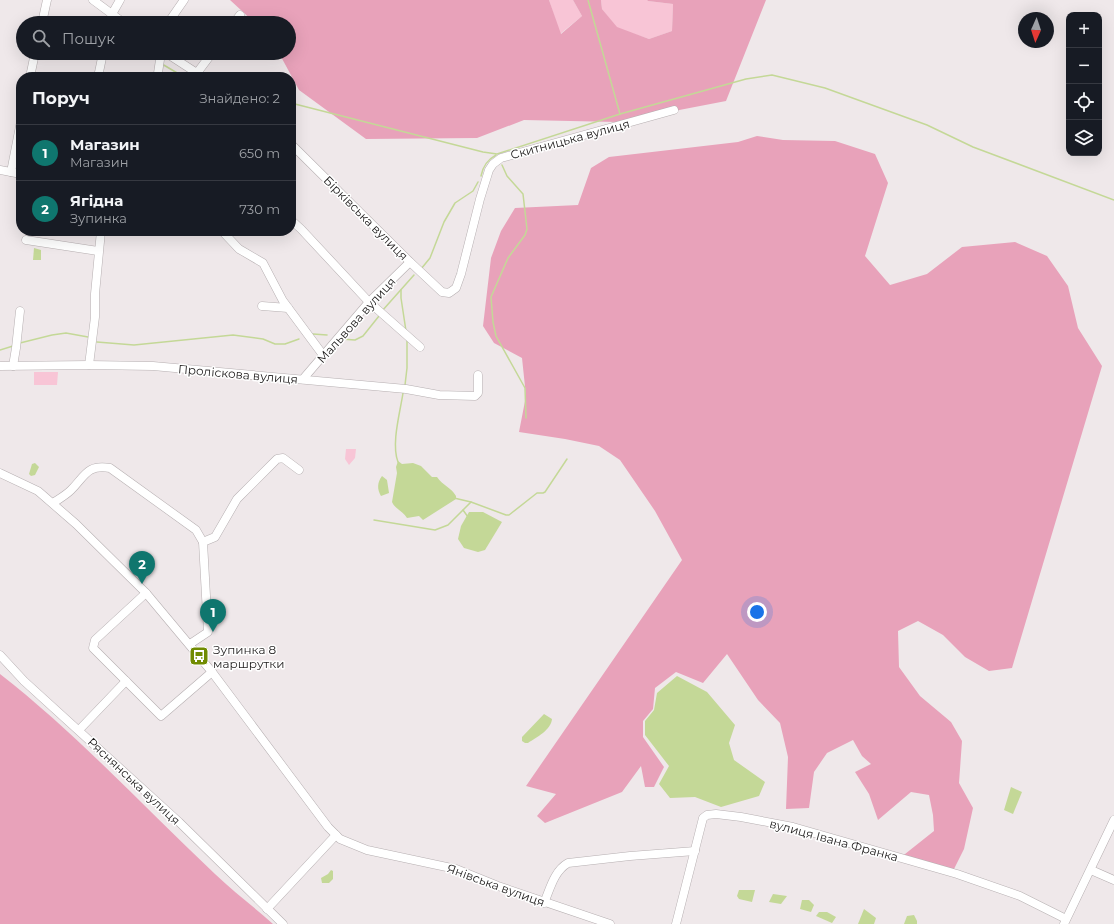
<!DOCTYPE html>
<html lang="uk">
<head>
<meta charset="utf-8">
<style>
  body { margin:0; font-family:Montserrat,sans-serif; background:#20242c; color:#f1f3f6 }
  .controls { position:absolute; right:12px; top:12px; display:grid; overflow:hidden; border-radius:8px; box-shadow:0 4px 16px #0002 }
  .controls button { width:36px; height:36px; display:grid; place-items:center; padding:0; border:0; border-bottom:1px solid #363941; background:#171b24; color:#f1f3f6; font:20px sans-serif }
  .compass { position:absolute; left:1018px; top:12px; width:36px; height:36px; border-radius:50%; background:#171b24; box-shadow:0 4px 16px #0002; rotate:183deg }
  .you { position:absolute; left:757px; top:612px; width:14px; height:14px; margin:-10px; border:3px solid #fff; border-radius:50%; background:#1a73e8; box-shadow:0 0 0 6px #1a73e833 }
  .badge { display:grid; place-items:center; width:26px; height:26px; border-radius:50%; background:#0f766e; color:#fff; font-size:13px; font-weight:700 }
  .pin { position:absolute; translate:-50% -33px; filter:drop-shadow(0 1px 2px #0008) }
  .pin::after { content:''; position:absolute; top:21px; width:14px; height:12px; background:inherit; clip-path:polygon(0 0,100% 0,50% 100%) }
  .list { margin:0; padding:0; list-style:none }
  h2 { display:flex; justify-content:space-between; align-items:center; height:52px; margin:0; padding:0 16px; font-size:17px }
  h2 small { font-size:13px; font-weight:400; color:#9ea1a6 }
  .list li { display:grid; grid-template-columns:26px 1fr auto; gap:12px; align-items:center; box-sizing:border-box; height:56px; padding:0 16px; border-top:1px solid #363941 }
  .list b { display:block; font-size:15px; white-space:nowrap }
  .list p { margin:0; font-size:13px; white-space:nowrap; color:#9ea1a6 }
  .list em { font-size:13px; font-style:normal; color:#9ea1a6 }
  .icon { flex:none; width:22px; height:22px; fill:none; stroke:currentColor; stroke-width:2; stroke-linecap:round; stroke-linejoin:round }
  .map { position:relative; flex:none; width:1114px; height:924px; overflow:hidden }
  .search { position:absolute; background:#171b24; box-shadow:0 4px 16px #0002; left:16px; top:16px; width:280px; height:44px; display:flex; align-items:center; gap:10px; box-sizing:border-box; padding:0 14px; border-radius:22px; color:#9ea1a6; font-size:15px }
  .panel { position:absolute; background:#171b24; box-shadow:0 4px 16px #0002; left:16px; top:72px; width:280px; height:164px; border-radius:16px }
  .map>svg:first-child { display:block }
  .green { fill:#f8c5d6 }
  .forest { fill:#e8a2ba }
  .water { fill:#c4d897 }
  .lines { fill:none; stroke-linecap:round; stroke-linejoin:round }
  .stream { stroke:#c4d897; stroke-width:1.5 }
  .minor-casing { stroke:#b6afb1; stroke-width:9 }
  .minor { stroke:#fff; stroke-width:8 }
  .labels { text-anchor:middle; dominant-baseline:central; stroke-width:3; stroke-linejoin:round; paint-order:stroke }
  .street-label { font-size:12px; fill:#1e1c1c; stroke:#fff }
  .poi-label { font-size:12px; fill:#1e1c1c; stroke:#fff; text-anchor:start }
</style>
</head>
<body>
<div class="map">
<svg width="1114" height="924" viewBox="0 0 1114 924">
  <rect width="100%" height="100%" fill="#efe8ea"/>
  <!-- green -->
  <g class="green">
    <polygon points="549,0 573,0 582,16 560,34"/>
    <polygon points="601,0 647,0 648,1 673,4 672,31 649,39 617,28 602,9"/>
    <polygon points="34,372 58,372 57,385 34,385"/>
    <polygon points="346,449 356,449 355,458 349,465 345,459"/>
  </g>
  <!-- forest -->
  <g class="forest">
    <polygon points="230,0 549,0 561,34 582,16 573,0 601,0 602,9 617,27 649,39 672,31 673,4 648,1 647,0 766,0 726,101 617,122 524,120 477,138 366,139 299,90 279,53 289,53 289,23 255,23"/>
    <polygon points="757,136 783,140 835,141 875,154 888,183 865,256 890,285 927,274 962,247 1015,242 1047,256 1068,286 1078,328 1102,366 1012,668 989,671 965,657 943,635 918,621 898,631 899,667 920,696 951,722 962,741 959,783 973,808 964,849 954,869 930,868 900,858 934,831 933,815 929,795 911,792 878,820 869,794 855,772 871,764 862,756 853,740 827,753 814,772 809,808 786,809 788,757 780,723 758,700 727,654 703,683 676,672 655,688 653,709 643,721 643,737 664,767 654,787 645,787 641,766 622,792 545,823 537,816 556,794 526,786 682,560 655,511 620,460 599,446 565,439 519,432 526,396 522,358 494,343 483,326 491,258 501,231 515,208 578,205 591,168 609,157 738,142"/>
    <path d="M0 674C77 734 144 807 215 874 234 892 254 907 273 924H0Z"/>
  </g>
  <!-- water -->
  <g class="water">
    <polygon points="34,248 41,250 41,260 33,260"/>
    <path d="M398 461 402 464 413 463 421 466 432 477H437C443 486 451 487 456 496V499L423 520 419 516 407 518C403 511 395 509 392 502L397 473 396 467Z"/>
    <polygon points="35,463 39,467 35,475 31,476 29,474 32,464"/>
    <path d="M382 476 387 480 389 493 381 496C377 489 377 483 382 476Z"/>
    <polygon points="469,512 483,512 502,522 485,550 478,552 464,548 458,539 461,526"/>
    <polygon points="677,676 707,692 735,725 729,743 734,760 765,782 759,796 721,807 695,797 670,798 659,784 669,766 645,735 645,721 654,710 657,693"/>
    <path d="M544 714 552 719C551 730 537 737 528 743H525L522 741V737Z"/>
    <polygon points="1011,787 1022,792 1013,814 1004,810"/>
    <polygon points="331,870 333,871 333,879 329,883 322,883 321,878 328,874"/>
    <polygon points="739,890 755,890 752,902 739,899 737,896"/>
    <polygon points="773,894 787,896 781,904 769,902"/>
    <polygon points="802,900 809,900 814,905 811,912 800,909"/>
    <polygon points="864,909 876,918 874,924 858,924"/>
    <polygon points="819,912 827,912 836,917 832,923 816,916"/>
    <polygon points="914,915 917,921 917,924 904,924 907,916"/>
  </g>
  <g class="lines">
    <!-- stream -->
    <g class="stream">
      <polyline points="588,0 620,114"/>
      <polyline points="147,53 157,60"/>
      <polyline points="162,64 184,77"/>
      <polyline points="291,103 483,152 497,154 620,114 746,79 772,75 825,88 927,125 973,147 1114,200"/>
      <polyline points="502,165 507,176 523,194 527,229 525,235 508,258 491,297 493,322 496,336 525,388 526,418"/>
      <path d="M481 176C483 166 487 160 496 155"/>
      <polyline points="421,269 430,258 444,222 455,203 473,191 478,182"/>
      <polyline points="401,290 401,298 406,331"/>
      <polyline points="382,311 414,275"/>
      <polyline points="313,334 327,335"/>
      <polyline points="341,339 355,340 363,336 379,316"/>
      <polyline points="97,342 134,345 233,335 263,339 275,344 285,344 299,339"/>
      <polyline points="20,343 52,335 66,333 88,337"/>
      <polyline points="0,350 13,346"/>
      <polyline points="405,385 407,368 407,339"/>
      <path d="M398 462C391 444 400 413 403 393"/>
      <polyline points="454,498 471,502 506,515 509,515 537,493 543,493 545,492 567,459"/>
      <polyline points="463,510 468,517"/>
      <polyline points="374,520 435,530 448,525 471,502"/>
    </g>
    <!-- minor casing -->
    <g class="minor-casing">
      <g id="minor">
        <polyline points="93,0 124,23"/>
        <polyline points="42,23 47,0"/>
        <polyline points="110,23 112,14 120,0"/>
        <polyline points="168,23 184,0"/>
        <polyline points="234,23 240,15"/>
        <polyline points="166,53 203,77"/>
        <polyline points="158,73 161,53"/>
        <polyline points="197,73 212,53"/>
        <polyline points="30,77 35,53"/>
        <polyline points="98,77 103,53"/>
        <polyline points="291,144 410,262 442,292 449,293 456,288 461,274 480,199 489,170 493,164 501,158 674,110"/>
        <polyline points="0,170 21,174"/>
        <polyline points="11,172 21,121"/>
        <polyline points="291,220 301,229 369,302 420,347"/>
        <polyline points="222,231 239,249 263,263 283,301 323,355"/>
        <polyline points="26,240 98,251"/>
        <polyline points="262,306 288,308"/>
        <polyline points="89,365 95,317 95,294 101,231"/>
        <polyline points="0,366 89,365 153,366 406,389 439,395 475,396 478,393 478,375"/>
        <polyline points="13,366 16,348 20,311"/>
        <polyline points="303,379 369,302 410,262"/>
        <polyline points="0,473 38,491 76,524 146,593 212,672 328,827 340,839 367,850 456,869 498,886 610,924"/>
        <path d="M53 503C59 499 66 495 71 490 85 476 87 464 110 468L196 530 203 542"/>
        <polyline points="146,593 95,640 93,648 161,716 212,672"/>
        <polyline points="190,644 208,632 203,542 215,537 237,499 277,459 283,458 299,470"/>
        <polyline points="0,655 24,681 179,822 283,924"/>
        <polyline points="79,730 126,681"/>
        <polyline points="1091,870 1114,880"/>
        <path d="M544 903C550 889 554 871 568 863L630 856 695 851"/>
        <polyline points="267,909 336,835"/>
        <polyline points="676,924 703,818 707,815 716,814 741,817 793,827 957,874 1020,896 1066,919"/>
        <polyline points="1064,924 1114,820"/>
      </g>
    </g>
    <!-- minor -->
    <use href="#minor" class="minor"/>
  </g>
  <!-- icons -->
  <defs>
    <g id="bus-square" transform="scale(1)"><rect x="-9" y="-9" width="18" height="18" rx="4" fill="#708b01" stroke="#fff"/><path d="M-5-6H5V4H4V6H2V4H-2V6H-4V4H-5ZM-3.5-4V0h7V-4ZM-3.5 1.2v1.5H-2V1.2ZM2 1.2v1.5H3.5V1.2Z" fill="#fff"/></g>
  </defs>
  <g fill-rule="evenodd">
    <use href="#bus-square" x="199" y="656"/>
  </g>
  <g class="labels">
    <!-- street labels -->
    <g class="street-label">
      <text transform="translate(570 139) rotate(-15)">Скитницька вулиця</text>
      <text transform="translate(366 218) rotate(45)">Бірківська вулиця</text>
      <text transform="translate(356 320) rotate(-48)">Мальвова вулиця</text>
      <text transform="translate(238 374) rotate(5)">Проліскова вулиця</text>
      <text transform="translate(134 781) rotate(43)">Ряснянська вулиця</text>
      <text transform="translate(834 840) rotate(15)">вулиця Івана Франка</text>
      <text transform="translate(496 885) rotate(20)">Янівська вулиця</text>
    </g>
    <!-- poi labels -->
    <g class="poi-label">
      <text x="213" y="649">Зупинка 8<tspan x="213" dy="14">маршрутки</tspan></text>
    </g>
  </g>
</svg>
<div class="controls">
<button>+</button>
<button>−</button>
<button><svg class="icon" aria-label="locate" viewBox="0 0 24 24"><circle cx="12" cy="12" r="6"/><path d="M12 2v4M12 18v4M2 12h4M18 12h4"/></svg></button>
<button><svg class="icon" aria-label="layers" viewBox="0 0 24 24"><path d="M12 4l9 5-9 5-9-5zM3 14l9 5 9-5"/></svg></button>
</div>
<svg class="compass" viewBox="-18 -18 36 36"><path d="M0-13l5 13h-10z" fill="#e53935"/><path d="M0 13l5-13h-10z" fill="#9ea1a6"/></svg>
<div class="you"></div>
<div class="pin badge" style="left:213px;top:632px">1</div>
<div class="pin badge" style="left:142px;top:584px">2</div>
<div class="search"><svg class="icon" aria-label="search" viewBox="0 0 24 24"><circle cx="10" cy="10" r="6"/><path d="M15 15l6 6"/></svg>Пошук</div>
<section class="panel">
<h2>Поруч<small>Знайдено: 2</small></h2>
<ul class="list">
<li><span class="badge">1</span><div><b>Магазин</b><p>Магазин</p></div><em>650 m</em></li>
<li><span class="badge">2</span><div><b>Ягідна</b><p>Зупинка</p></div><em>730 m</em></li>
</ul>
</section>
</div>
</body>
</html>
